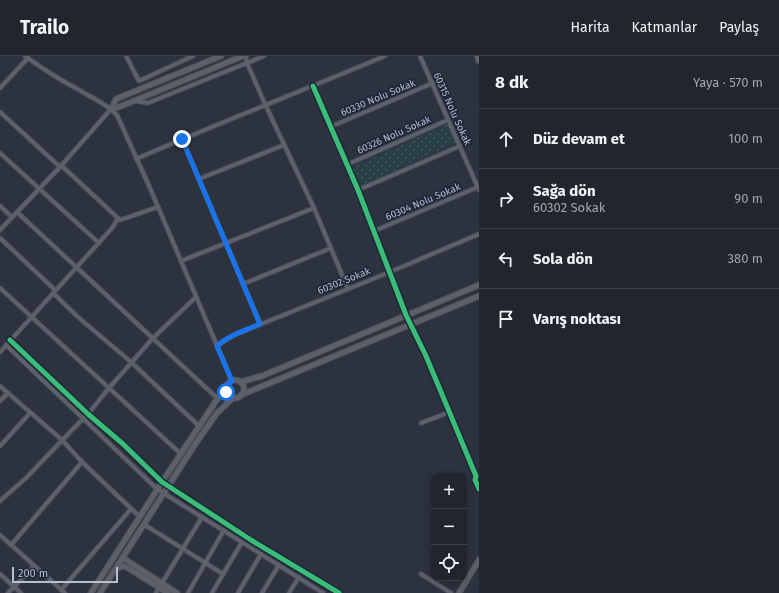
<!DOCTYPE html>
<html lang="tr">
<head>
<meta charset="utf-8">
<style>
  body { margin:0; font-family:"Fira Sans",sans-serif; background:#292e36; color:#f1f3f6 }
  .controls { position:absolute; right:12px; bottom:12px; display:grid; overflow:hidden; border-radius:8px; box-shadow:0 2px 10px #0003 }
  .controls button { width:36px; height:36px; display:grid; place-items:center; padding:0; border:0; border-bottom:1px solid #3e434a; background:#21262e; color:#f1f3f6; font:20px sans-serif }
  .scale { position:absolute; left:12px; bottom:10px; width:106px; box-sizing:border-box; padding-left:4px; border:2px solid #b7bece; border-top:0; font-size:11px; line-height:14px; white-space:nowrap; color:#b7bece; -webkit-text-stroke:3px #1e273b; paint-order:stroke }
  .stop { position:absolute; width:12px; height:12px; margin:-9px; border:3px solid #1a73e8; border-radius:50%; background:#fff }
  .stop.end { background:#1a73e8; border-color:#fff; box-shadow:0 1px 4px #0008 }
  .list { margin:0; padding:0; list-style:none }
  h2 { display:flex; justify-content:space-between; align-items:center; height:52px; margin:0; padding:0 16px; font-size:17px }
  h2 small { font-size:13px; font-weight:400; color:#a2a5aa }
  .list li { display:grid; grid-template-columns:26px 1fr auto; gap:12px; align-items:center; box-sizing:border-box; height:60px; padding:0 16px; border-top:1px solid #3e434a }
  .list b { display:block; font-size:15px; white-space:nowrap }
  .list p { margin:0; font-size:13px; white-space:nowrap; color:#a2a5aa }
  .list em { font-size:13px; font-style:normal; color:#a2a5aa }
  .icon { flex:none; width:22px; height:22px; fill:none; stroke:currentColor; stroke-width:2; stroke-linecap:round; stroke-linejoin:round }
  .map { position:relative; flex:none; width:479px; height:537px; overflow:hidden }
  header { display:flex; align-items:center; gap:24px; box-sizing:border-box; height:56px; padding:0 20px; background:#21262e; border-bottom:1px solid #3e434a }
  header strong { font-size:19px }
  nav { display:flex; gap:22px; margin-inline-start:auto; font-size:14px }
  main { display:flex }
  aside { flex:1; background:#21262e }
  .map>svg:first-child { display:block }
  .park { fill:url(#park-dots) }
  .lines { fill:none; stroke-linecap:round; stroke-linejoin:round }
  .street-casing { stroke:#494d56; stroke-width:5.5 }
  .secondary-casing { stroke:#494d56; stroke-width:7 }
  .primary-casing { stroke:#4a4f5b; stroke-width:8 }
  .street { stroke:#5d616b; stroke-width:3.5 }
  .secondary { stroke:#5c6069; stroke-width:5 }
  .primary { stroke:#5f646d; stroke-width:5.5 }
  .cycleway-casing { stroke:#1e273b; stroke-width:8 }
  .cycleway { stroke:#3abd76; stroke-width:5 }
  .route { stroke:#1a73e8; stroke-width:5 }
  .labels { text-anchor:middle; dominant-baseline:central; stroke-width:3.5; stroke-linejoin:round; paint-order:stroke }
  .street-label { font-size:10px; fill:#b7bece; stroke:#1e273b }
</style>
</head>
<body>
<header>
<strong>Trailo</strong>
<nav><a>Harita</a><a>Katmanlar</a><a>Paylaş</a></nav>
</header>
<main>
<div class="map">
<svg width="479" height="537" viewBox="0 0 479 537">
  <defs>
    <pattern id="park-dots" width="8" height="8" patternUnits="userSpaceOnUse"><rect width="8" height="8" fill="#283e46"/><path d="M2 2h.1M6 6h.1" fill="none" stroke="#455860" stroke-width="1.8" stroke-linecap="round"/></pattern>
  </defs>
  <rect width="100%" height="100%" fill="#2c323e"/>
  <!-- park -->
  <polygon class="park" points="448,68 457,86 361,130 352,111"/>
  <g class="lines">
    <!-- street casing -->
    <g class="street-casing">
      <g id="street">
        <path d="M25 0C43 13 62 25 81 35 94 43 107 48 117 59L150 132 232 325"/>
        <polyline points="126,0 139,25 193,0"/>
        <polyline points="246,0 247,7 265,48 314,152 348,233"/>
        <polyline points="420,0 479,134"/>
        <polyline points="313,30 358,134 406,259 426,300 476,420 475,424 479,433"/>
        <polyline points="0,32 28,2"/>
        <polyline points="135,45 148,47 264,0"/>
        <polyline points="0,56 60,111"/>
        <polyline points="330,71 433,27"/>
        <polyline points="182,83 260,268"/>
        <polyline points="0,97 99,187"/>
        <path d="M136 103C219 67 302 35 385 0"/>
        <polyline points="346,109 448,64"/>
        <polyline points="62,110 120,164 158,151"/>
        <polyline points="199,123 284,89"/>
        <polyline points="358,134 460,90"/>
        <polyline points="0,150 12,161"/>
        <polyline points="17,156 217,342"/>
        <polyline points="0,174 60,111 111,53"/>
        <polyline points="374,175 478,131"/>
        <polyline points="0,182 55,234"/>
        <polyline points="181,205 314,152"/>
        <polyline points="243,228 331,192"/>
        <polyline points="0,232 181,398"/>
        <polyline points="53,237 79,262 131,306 199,370"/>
        <polyline points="10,284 88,358 123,388 162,426 251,484 339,537"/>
        <polyline points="6,289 157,433 323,537"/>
        <polyline points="217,290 234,279 390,216 479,178"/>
        <polyline points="0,296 113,171 118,162"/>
        <polyline points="0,330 62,384 82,406 140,461"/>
        <polyline points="0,345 8,337"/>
        <polyline points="421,367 450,356"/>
        <polyline points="0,390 30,357"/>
        <polyline points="0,445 26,422 71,375 88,358 109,332 153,282 196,241"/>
        <polyline points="145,469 223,518"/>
        <polyline points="0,479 65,537"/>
        <polyline points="11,489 82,406"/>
        <polyline points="0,518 21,537"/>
        <polyline points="421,518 451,537"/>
        <polyline points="61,534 131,453"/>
        <polyline points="8,537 34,510"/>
        <polyline points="156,537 202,461"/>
        <polyline points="188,537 224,474"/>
        <polyline points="212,537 242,486"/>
        <polyline points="238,537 261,498"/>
        <polyline points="262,537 279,509"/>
        <polyline points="289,537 299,521"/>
      </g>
    </g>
    <!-- secondary casing -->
    <g class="secondary-casing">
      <g id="secondary">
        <polyline points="111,53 119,51 243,0"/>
        <polyline points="111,53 116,43 221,0"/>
        <circle cx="235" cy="333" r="9"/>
        <polyline points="240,326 262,320 479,229"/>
        <polyline points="241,339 479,240"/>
        <polyline points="123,502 177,537"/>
        <polyline points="116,513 123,510 128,512 168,537"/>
        <polyline points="91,537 162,426 226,330"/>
        <polyline points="100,537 194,390 217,357 233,342"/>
        <polyline points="459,537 479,504"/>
      </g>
    </g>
    <!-- primary casing -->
    <g class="primary-casing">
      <polyline id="primary" points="478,0 479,4"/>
    </g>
    <!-- street -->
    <use href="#street" class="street"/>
    <!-- secondary -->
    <use href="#secondary" class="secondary"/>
    <!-- primary -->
    <use href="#primary" class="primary"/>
    <!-- cycleway casing -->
    <g class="cycleway-casing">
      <g id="cycleway">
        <polyline points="313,30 358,134 406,259 426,300 476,420 475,424 479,433"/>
        <polyline points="10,284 88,358 123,388 162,426 251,484 339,537"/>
      </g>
    </g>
    <!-- cycleway -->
    <use href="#cycleway" class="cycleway"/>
  </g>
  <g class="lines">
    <!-- route -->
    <path class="route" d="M182 83 260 268C246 274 229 279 217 290L232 325 228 328 226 336"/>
  </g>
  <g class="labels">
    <!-- street labels -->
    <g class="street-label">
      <text transform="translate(378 42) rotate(-23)">60330 Nolu Sokak</text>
      <text transform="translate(452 53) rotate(66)">60315 Nolu Sokak</text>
      <text transform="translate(394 79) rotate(-24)">60326 Nolu Sokak</text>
      <text transform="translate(423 146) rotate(-23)">60304 Nolu Sokak</text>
      <text transform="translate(344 225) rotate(-22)">60302 Sokak</text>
    </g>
  </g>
</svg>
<div class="controls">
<button>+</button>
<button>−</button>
<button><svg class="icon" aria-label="locate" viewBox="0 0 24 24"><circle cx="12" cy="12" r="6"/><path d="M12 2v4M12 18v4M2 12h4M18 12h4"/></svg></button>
</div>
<div class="scale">200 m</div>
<div class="stop" style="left:226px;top:336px"></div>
<div class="stop end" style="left:182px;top:83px"></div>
</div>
<aside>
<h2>8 dk<small>Yaya · 570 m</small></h2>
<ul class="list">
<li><svg class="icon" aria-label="ahead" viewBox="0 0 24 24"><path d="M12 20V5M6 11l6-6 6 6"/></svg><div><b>Düz devam et</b></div><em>100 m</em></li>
<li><svg class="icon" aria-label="right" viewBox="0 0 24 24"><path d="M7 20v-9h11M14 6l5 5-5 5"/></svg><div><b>Sağa dön</b><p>60302 Sokak</p></div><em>90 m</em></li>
<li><svg class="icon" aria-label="left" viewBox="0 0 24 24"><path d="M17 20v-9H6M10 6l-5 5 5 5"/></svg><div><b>Sola dön</b></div><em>380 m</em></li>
<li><svg class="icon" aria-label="arrive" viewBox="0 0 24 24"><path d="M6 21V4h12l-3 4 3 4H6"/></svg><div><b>Varış noktası</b></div></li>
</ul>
</aside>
</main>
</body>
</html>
